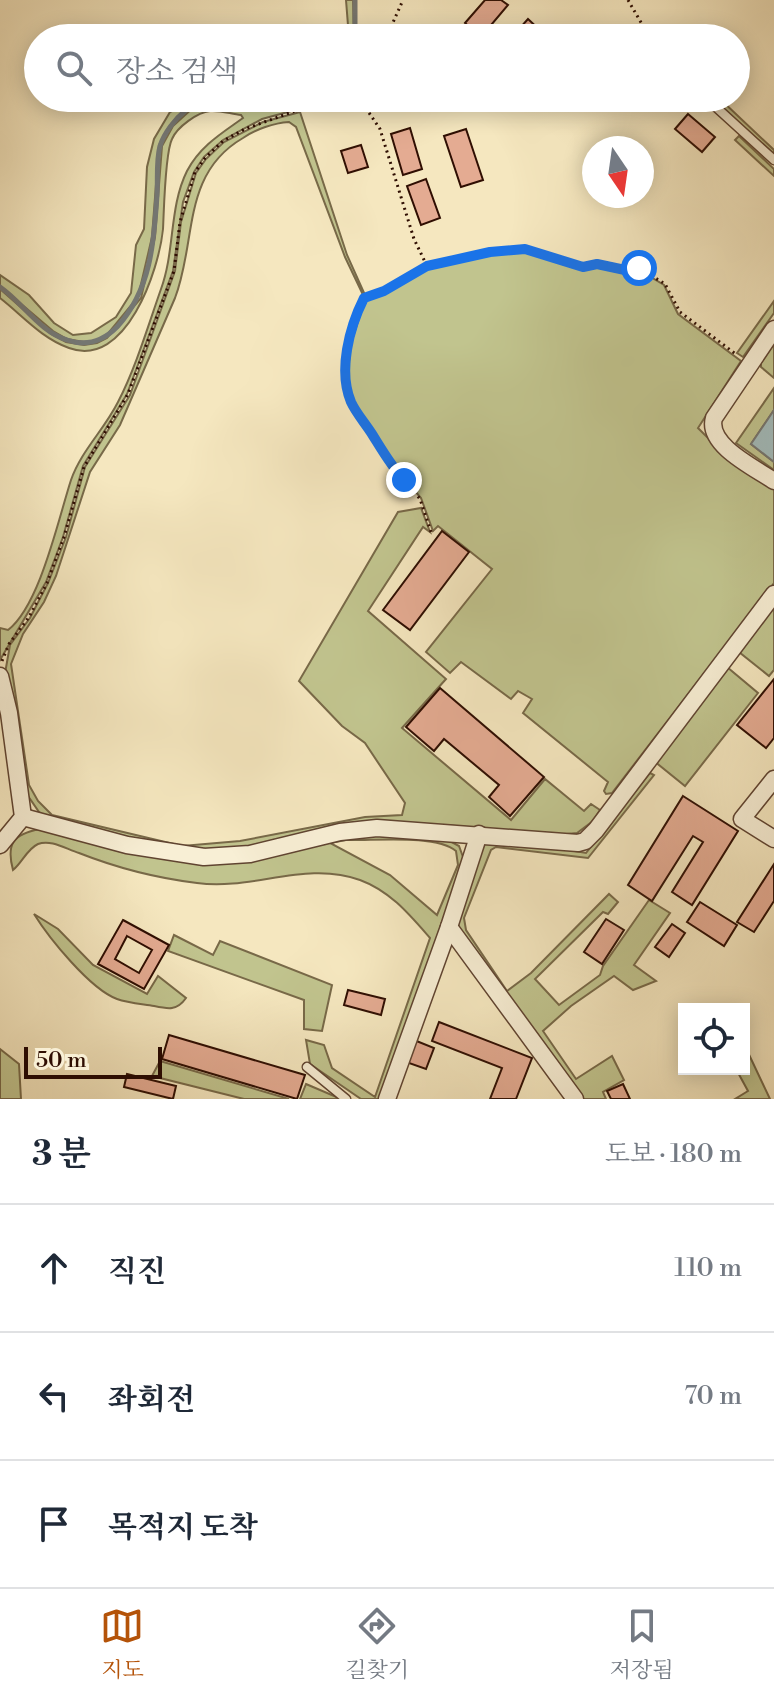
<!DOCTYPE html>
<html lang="ko">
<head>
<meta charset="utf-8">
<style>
  body { margin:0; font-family:"Libre Bodoni","Noto Serif KR",serif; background:#f6f6f7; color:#1f2937 }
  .controls { position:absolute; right:24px; bottom:24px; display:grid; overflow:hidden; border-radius:0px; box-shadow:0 4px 20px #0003 }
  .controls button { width:72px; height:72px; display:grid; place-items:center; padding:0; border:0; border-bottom:2px solid #e0e1e3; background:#fff; color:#1f2937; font:40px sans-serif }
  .compass { position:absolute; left:582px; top:136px; width:72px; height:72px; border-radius:50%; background:#fff; box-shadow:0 4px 20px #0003; rotate:167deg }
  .scale { position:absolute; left:24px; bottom:20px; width:138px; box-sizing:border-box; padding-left:8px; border:4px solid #2f0e02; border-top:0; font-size:22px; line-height:28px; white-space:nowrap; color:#2f0e02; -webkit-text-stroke:6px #f8efd5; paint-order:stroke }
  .stop { position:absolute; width:24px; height:24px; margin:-18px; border:6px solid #1a73e8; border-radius:50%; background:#fff }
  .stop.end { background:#1a73e8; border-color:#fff; box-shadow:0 2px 8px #0008 }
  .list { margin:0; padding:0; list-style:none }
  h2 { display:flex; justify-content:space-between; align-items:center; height:104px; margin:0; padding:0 32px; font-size:34px }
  h2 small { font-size:26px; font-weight:400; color:#747a83 }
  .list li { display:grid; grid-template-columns:52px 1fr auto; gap:24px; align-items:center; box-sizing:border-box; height:128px; padding:0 32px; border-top:2px solid #e0e1e3 }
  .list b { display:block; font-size:30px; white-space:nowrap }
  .list em { font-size:26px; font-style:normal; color:#747a83 }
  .icon { flex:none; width:44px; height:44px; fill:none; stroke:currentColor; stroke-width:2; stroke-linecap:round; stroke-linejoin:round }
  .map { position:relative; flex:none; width:774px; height:1099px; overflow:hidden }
  .search { position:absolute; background:#fff; box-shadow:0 4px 20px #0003; left:24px; right:24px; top:24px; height:88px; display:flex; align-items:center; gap:20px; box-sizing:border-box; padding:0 28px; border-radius:44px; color:#747a83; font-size:30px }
  .sheet { height:488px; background:#fff }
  nav { display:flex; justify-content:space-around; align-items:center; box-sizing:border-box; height:112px; border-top:2px solid #e0e1e3; background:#fff; font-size:22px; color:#747a83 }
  nav a { display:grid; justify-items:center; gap:4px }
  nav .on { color:#b45309 }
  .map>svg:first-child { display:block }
  .green { fill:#c1c48e; stroke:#786948; stroke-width:2; fill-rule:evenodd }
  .water { fill:#a2bcbd; stroke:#747672; stroke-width:2 }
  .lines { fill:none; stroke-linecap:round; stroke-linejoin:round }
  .stream { stroke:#747672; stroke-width:5 }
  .building { fill:#e4ab92; stroke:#2f0e02; stroke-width:2; fill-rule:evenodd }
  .lane-casing { stroke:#604431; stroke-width:11 }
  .street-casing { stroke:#604431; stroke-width:19 }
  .path { stroke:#2f0e02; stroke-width:3; stroke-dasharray:2 4; stroke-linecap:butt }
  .lane { stroke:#f8efd5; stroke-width:8 }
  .street { stroke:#f8efd5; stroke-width:16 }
  .route { stroke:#1a73e8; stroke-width:10 }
</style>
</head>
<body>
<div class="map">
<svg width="774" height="1099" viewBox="0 0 774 1099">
  <rect width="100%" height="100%" fill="#f5e7bf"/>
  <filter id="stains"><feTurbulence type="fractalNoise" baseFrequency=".0025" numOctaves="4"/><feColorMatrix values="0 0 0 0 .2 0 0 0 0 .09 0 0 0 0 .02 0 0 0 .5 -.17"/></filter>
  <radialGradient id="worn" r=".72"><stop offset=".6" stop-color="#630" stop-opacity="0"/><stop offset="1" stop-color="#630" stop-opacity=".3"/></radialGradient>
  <!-- green -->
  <g class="green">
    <polygon points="346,0 353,0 354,38 349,38"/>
    <polygon points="198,98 222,98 194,103 185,109 171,124 159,145 152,237 138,297 106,336 97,341 84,342 67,339 53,331 0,286 0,275 29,295 54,323 73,335 91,333 116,317 131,293 136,245 144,229 147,167 154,139 170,112"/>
    <path d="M241 98H327L299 109 262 119 223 140 204 157 194 172 183 202 173 271 127 394 83 466 63 537 46 582 0 660V628L8 630C40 605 58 520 71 480 81 451 104 430 118 402 136 367 148 326 161 289 175 251 169 207 187 171 200 146 222 133 243 118L241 115C231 114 220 110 210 111 198 112 177 127 172 139 165 153 164 210 163 229 159 270 126 369 69 348 41 338 22 315 0 298V289L51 334 66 342 84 345 97 343 107 338 141 298 155 237 162 146 173 126 195 106Z"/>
    <polygon points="712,98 719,98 774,150 774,155"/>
    <path d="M300 112 347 255 365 295 364 297 345 257 296 127 289 122C274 123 256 129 243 138 181 174 197 241 175 298L120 425 90 472 56 576 44 602 23 634 11 664 29 785 38 801 52 815 182 846 240 841 365 817 402 815 405 803 365 743 342 726 299 681 398 512 421 508 430 532 423 527 368 611 446 679 402 728 511 820 545 779 584 811 591 804 600 810 593 821 577 833 556 835 445 825 241 850H174L50 819 39 812 24 790 4 679 10 645 30 618 48 583 66 537 85 467 130 395 175 271 181 222 196 173 206 159 224 142 263 122Z"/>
    <polygon points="739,136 774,169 774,176 735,140"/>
    <polygon points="525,250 583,268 597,266 625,271 639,270 664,285 678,314 741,361 698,428 711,441 774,489 774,583 612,793 606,794 604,791 608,782 523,713 532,699 518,691 511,699 461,662 450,673 426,652 492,569 438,526 433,531 421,498 396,469 357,409 347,384 351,343 365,300 385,292 427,267 491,254"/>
    <polygon points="774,301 774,313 743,357 737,353"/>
    <polygon points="774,343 774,378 761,367 761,363"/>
    <polygon points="774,388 774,410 751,444 774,462 774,470 736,443"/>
    <polygon points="774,605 774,670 769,676 739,652"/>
    <polygon points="727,667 758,693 685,786 654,761"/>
    <polygon points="650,773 654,775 588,858 496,847 491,850 464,918 466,930 507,991 531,973 609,894 618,902 608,914 603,912 535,979 559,1005 600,975 603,966 649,900 670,913 634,965 656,981 633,990 614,976 571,1006 543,1031 576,1079 612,1056 624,1080 603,1092 606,1099 581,1099 456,925 481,846 496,838 586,853"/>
    <path d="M40 829 156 856 363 835 448 840 459 846 463 857 462 866 380 1099H361L310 1064 306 1040 324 1045 332 1068 375 1097 430 938C409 914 390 891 360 880 306 860 252 891 197 883 156 878 117 868 79 853 66 849 51 839 38 844 27 849 22 863 13 870 6 844 13 834 40 829ZM346 840C373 841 436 834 456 851L458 865 437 915 390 875 330 843Z"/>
    <path d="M34 914 58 929 93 965 147 994 158 976 186 998C177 1011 168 1009 154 1006 142 1004 128 1003 117 999 90 989 49 938 34 914Z"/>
    <polygon points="174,935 213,955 220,941 332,985 322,1031 304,1029 304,1000 168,951"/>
    <polygon points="744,1044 770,1099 735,1099 748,1091 736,1069 744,1069"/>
    <polygon points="0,1049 19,1064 21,1099 0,1099"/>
    <polygon points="160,1061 289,1099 244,1099 152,1076"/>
    <polygon points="306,1084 341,1099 300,1099"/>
  </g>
  <!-- water -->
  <polygon class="water" points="774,410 774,462 751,444"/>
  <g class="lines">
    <!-- stream -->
    <g class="stream">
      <polyline points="355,0 355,38"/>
      <path d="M0 287C23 303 40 332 67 340 87 347 103 341 117 327 151 290 154 242 157 195 158 179 156 161 160 146 164 133 175 119 185 111 197 100 216 100 231 98"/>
    </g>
  </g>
  <!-- building -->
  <g class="building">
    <polygon points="485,0 501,0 508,5 481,37 465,23"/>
    <polygon points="528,19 542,32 537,38 511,38"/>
    <polygon points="688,114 715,137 702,152 675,129"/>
    <polygon points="410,128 422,169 403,175 391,134"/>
    <polygon points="466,129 483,180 461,187 444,136"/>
    <polygon points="361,145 368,167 348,173 341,151"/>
    <polygon points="426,179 440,218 421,225 407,186"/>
    <polygon points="442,531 469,552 410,630 383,610"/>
    <polygon points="774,679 774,738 766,748 737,725"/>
    <polygon points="440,688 544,777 510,816 489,797 499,785 444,739 434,751 406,727"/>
    <polygon points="683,796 738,831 692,905 672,892 703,842 693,836 652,901 628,885"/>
    <polygon points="774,864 774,901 754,932 737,922"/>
    <polygon points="700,902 737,925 724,946 687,922"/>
    <polygon points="606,919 624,930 602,964 584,952"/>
    <path d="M123 920 169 945 144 989 98 964ZM127 936 152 950 139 973 115 959Z"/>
    <polygon points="672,924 685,933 669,957 655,947"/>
    <polygon points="348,990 385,999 381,1015 344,1005"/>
    <polygon points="439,1022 532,1058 516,1099 490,1099 502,1068 432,1041"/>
    <polygon points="169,1035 305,1075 297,1099 162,1059"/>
    <polygon points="414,1040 434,1048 426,1069 406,1062"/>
    <polygon points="127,1074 176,1086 173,1099 124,1087"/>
    <polygon points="623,1084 630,1099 611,1099 607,1091"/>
  </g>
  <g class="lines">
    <!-- lane casing -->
    <g class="lane-casing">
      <g id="lane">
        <polyline points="706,98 774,160"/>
        <polyline points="307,1067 346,1099"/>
      </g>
    </g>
    <!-- street casing -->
    <g class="street-casing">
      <g id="street">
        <path d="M774 329 714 418C706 445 755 468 774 481"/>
        <polyline points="0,676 9,713 23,817 0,845"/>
        <polyline points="774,779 742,819 774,839"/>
        <polyline points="23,817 127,845 204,857 250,854 340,832 377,828 578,843 585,841 596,830 774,594"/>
        <polyline points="449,927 575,1099"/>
        <polyline points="387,1099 449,927 479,834"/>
      </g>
    </g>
    <!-- path -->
    <g class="path">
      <polyline points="628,0 650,38"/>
      <polyline points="386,38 403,0"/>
      <polyline points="359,98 380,129 414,239 427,266"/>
      <polyline points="431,532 420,499 395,470 356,410 346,385 349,342 355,319 364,298 384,291 427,266 490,252 525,249 583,267 597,264 625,270 639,268 665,284 680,312 737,355"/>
      <polyline points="2,661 9,644 29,617 47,583 64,537 84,467 128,394 174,271 180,222 195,172 205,158 223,141 245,129 331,98"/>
    </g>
    <!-- lane -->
    <use href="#lane" class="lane"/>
    <!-- street -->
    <use href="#street" class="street"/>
  </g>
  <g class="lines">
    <!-- route -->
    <path class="route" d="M404 480C391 466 382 450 372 434 365 423 356 413 351 402 338 371 349 328 364 298L384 291 427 266 490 252 525 249 583 267 597 264 625 270 639 268"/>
  </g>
  <rect width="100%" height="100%" filter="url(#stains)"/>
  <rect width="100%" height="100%" fill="url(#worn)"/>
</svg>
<div class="controls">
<button><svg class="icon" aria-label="locate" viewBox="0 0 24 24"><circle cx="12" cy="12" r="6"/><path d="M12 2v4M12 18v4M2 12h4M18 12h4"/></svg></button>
</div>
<svg class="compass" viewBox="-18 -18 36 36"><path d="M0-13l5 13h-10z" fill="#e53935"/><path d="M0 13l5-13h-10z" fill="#747a83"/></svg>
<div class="scale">50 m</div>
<div class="stop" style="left:639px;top:268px"></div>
<div class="stop end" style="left:404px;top:480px"></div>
<div class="search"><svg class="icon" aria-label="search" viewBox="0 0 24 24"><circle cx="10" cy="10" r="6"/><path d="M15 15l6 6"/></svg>장소 검색</div>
</div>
<section class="sheet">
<h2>3 분<small>도보 · 180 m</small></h2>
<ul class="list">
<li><svg class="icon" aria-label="ahead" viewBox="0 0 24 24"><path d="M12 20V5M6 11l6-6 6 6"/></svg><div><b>직진</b></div><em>110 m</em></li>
<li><svg class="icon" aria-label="left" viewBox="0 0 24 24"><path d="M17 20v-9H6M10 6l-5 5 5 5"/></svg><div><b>좌회전</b></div><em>70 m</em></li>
<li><svg class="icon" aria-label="arrive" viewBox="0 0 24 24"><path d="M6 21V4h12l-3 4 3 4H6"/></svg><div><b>목적지 도착</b></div></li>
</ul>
</section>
<nav>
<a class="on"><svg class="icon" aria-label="map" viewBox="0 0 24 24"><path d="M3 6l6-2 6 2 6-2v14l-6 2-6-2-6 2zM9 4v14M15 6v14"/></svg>지도</a>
<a><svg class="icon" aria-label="directions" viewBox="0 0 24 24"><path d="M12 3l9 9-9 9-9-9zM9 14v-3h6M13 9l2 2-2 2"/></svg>길찾기</a>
<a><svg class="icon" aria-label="saved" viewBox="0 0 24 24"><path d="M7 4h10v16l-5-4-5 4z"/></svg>저장됨</a>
</nav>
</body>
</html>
